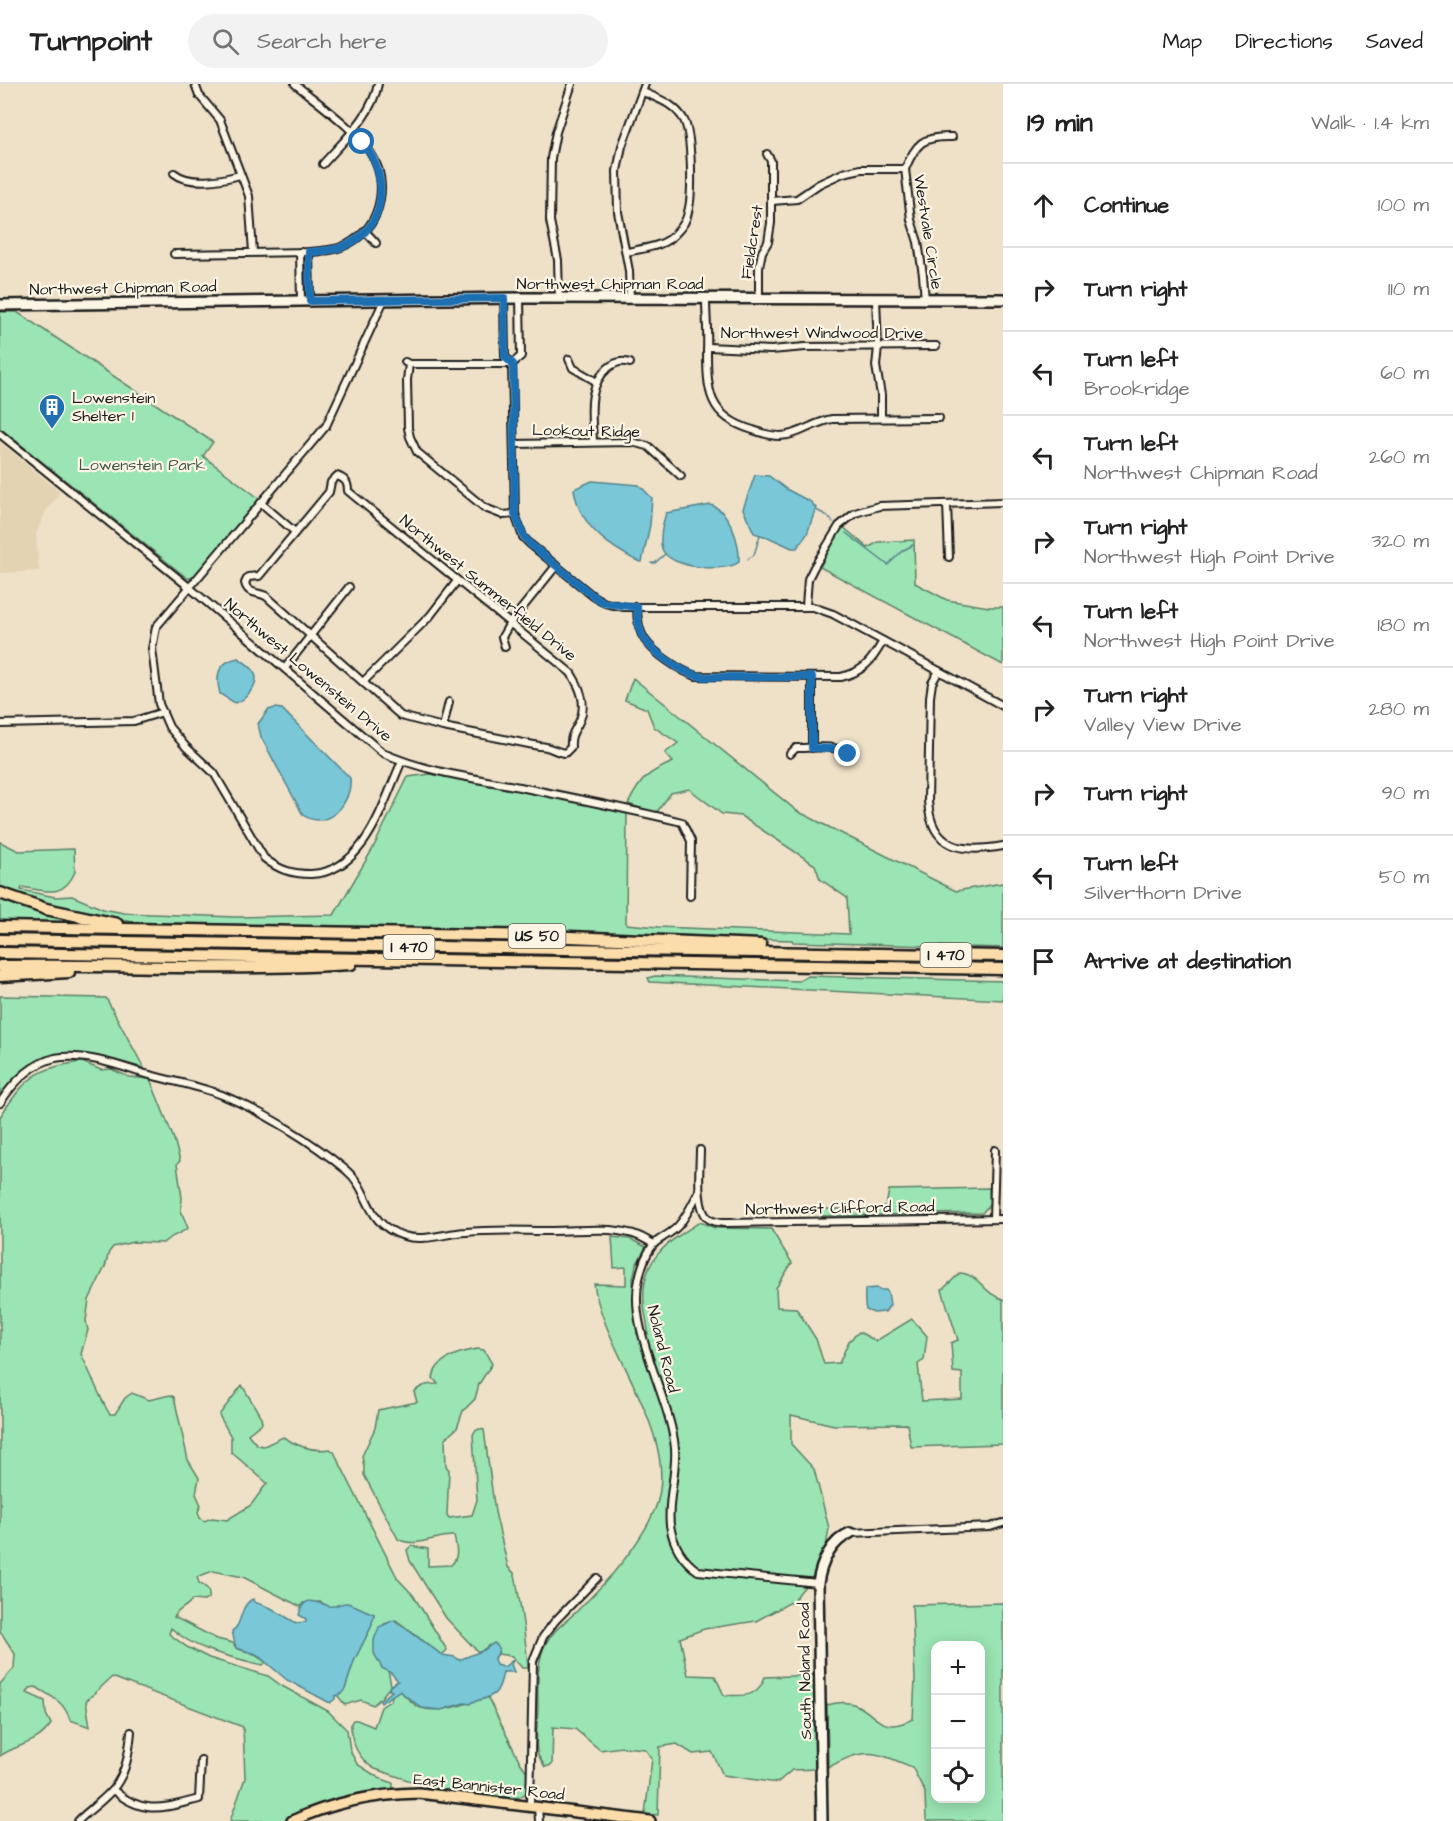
<!DOCTYPE html>
<html lang="en">
<head>
<meta charset="utf-8">
<style>
  body { margin:0; font-family:"Architects Daughter",sans-serif; background:#f2f2f2; color:#222 }
  .controls { position:absolute; right:18px; bottom:18px; display:grid; overflow:hidden; border-radius:12px; box-shadow:0 3px 15px #0003 }
  .controls button { width:54px; height:54px; display:grid; place-items:center; padding:0; border:0; border-bottom:2px solid #e0e0e0; background:#fff; color:#222; font:30px sans-serif }
  .stop { position:absolute; width:18px; height:18px; margin:-14px; border:4px solid #1f6fb2; border-radius:50%; background:#fff }
  .stop.end { background:#1f6fb2; border-color:#fff; box-shadow:0 2px 6px #0008 }
  .list { margin:0; padding:0; list-style:none }
  h2 { display:flex; justify-content:space-between; align-items:center; height:78px; margin:0; padding:0 24px; font-size:26px }
  h2 small { font-size:20px; font-weight:400; color:#767676 }
  .list li { display:grid; grid-template-columns:39px 1fr auto; gap:18px; align-items:center; box-sizing:border-box; height:84px; padding:0 24px; border-top:2px solid #e0e0e0 }
  .list b { display:block; font-size:22px; white-space:nowrap }
  .list p { margin:0; font-size:20px; white-space:nowrap; color:#767676 }
  .list em { font-size:20px; font-style:normal; color:#767676 }
  .icon { flex:none; width:33px; height:33px; fill:none; stroke:currentColor; stroke-width:2; stroke-linecap:round; stroke-linejoin:round }
  .map { position:relative; flex:none; width:1003px; height:1737px; overflow:hidden }
  header { display:flex; align-items:center; gap:36px; box-sizing:border-box; height:84px; padding:0 30px; background:#fff; border-bottom:2px solid #e0e0e0 }
  header strong { font-size:28px }
  nav { display:flex; gap:33px; margin-inline-start:auto; font-size:21px }
  .search { width:420px; height:54px; background:#f2f2f2; display:flex; align-items:center; gap:15px; box-sizing:border-box; padding:0 21px; border-radius:33px; color:#767676; font-size:22px }
  main { display:flex }
  aside { flex:1; background:#fff }
  .map>svg:first-child { display:block }
  .built { fill:#e4d3b3 }
  .green { fill:#9be4b3; stroke:#5c8068; stroke-width:1.5; fill-rule:evenodd }
  .water { fill:#79c7d7; stroke:#54838c; stroke-width:1.5 }
  .lines { fill:none; stroke-linecap:round; stroke-linejoin:round }
  .stream { stroke:#54838c; stroke-width:1.5 }
  .minor-casing { stroke:#1c1c1c; stroke-width:10 }
  .secondary-casing { stroke:#1c1c1c; stroke-width:14 }
  .primary-casing { stroke:#1c1c1c; stroke-width:14 }
  .motorway-casing { stroke:#1c1c1c; stroke-width:15 }
  .minor { stroke:#fcf5e5; stroke-width:6 }
  .secondary { stroke:#fcf5e5; stroke-width:9 }
  .primary { stroke:#fbddab; stroke-width:9 }
  .motorway { stroke:#fbddab; stroke-width:10 }
  .route { stroke:#1f6fb2; stroke-width:8 }
  .labels { text-anchor:middle; dominant-baseline:central; stroke-width:4.5; stroke-linejoin:round; paint-order:stroke }
  .shield { fill:#fcf5e5; stroke:#5f5d58; stroke-width:1.5 }
  .shield-label { font-size:15px; font-weight:bold; fill:#1c1c1c }
  .street-label { font-size:16px; fill:#1c1c1c; stroke:#fcf5e5 }
  .poi-label { font-size:16px; fill:#1c1c1c; stroke:#fcf5e5; text-anchor:start }
  .park-label { font-size:16px; fill:#425849; stroke:#fcf5e5 }
</style>
</head>
<body>
<header>
<strong>Turnpoint</strong>
<div class="search"><svg class="icon" aria-label="search" viewBox="0 0 24 24"><circle cx="10" cy="10" r="6"/><path d="M15 15l6 6"/></svg>Search here</div>
<nav><a>Map</a><a>Directions</a><a>Saved</a></nav>
</header>
<main>
<div class="map">
<svg width="1003" height="1737" viewBox="0 0 1003 1737">
  <rect width="100%" height="100%" fill="#eee1c8"/>
  <filter id="ink" filterUnits="userSpaceOnUse"><feTurbulence type="fractalNoise" baseFrequency=".0167" numOctaves="2"/><feDisplacementMap in="SourceGraphic" scale="12" xChannelSelector="R" yChannelSelector="G"/><feConvolveMatrix kernelMatrix="1 2 1 2 8 2 1 2 1" color-interpolation-filters="sRGB"/></filter>
  <g filter="url(#ink)">
    <!-- built -->
    <polygon class="built" points="0,358 60,408 46,427 36,450 39,487 0,489"/>
    <!-- green -->
    <g class="green">
      <polygon points="0,228 17,228 213,358 203,372 260,415 193,494 187,494 0,344"/>
      <polygon points="842,442 868,464 878,458 914,456 915,499 947,516 989,523 1003,523 1003,581 820,483"/>
      <path d="M633 594 797 727 956 807 1003 799V864L793 858 792 856 147 839C96 835 47 824 0 803V758L19 767 74 765 75 788C63 815 46 807 22 803L21 806 55 813 72 812 103 825 124 829 236 833 334 831 372 766 408 693 431 690 627 728 626 840 658 843 849 850 847 814 820 795 815 781 741 732 722 730 689 705 671 709 656 729 628 720C641 694 647 689 673 678L665 669 678 659 654 643 647 625 625 616Z"/>
      <polygon points="0,812 90,839 0,838"/>
      <polygon points="655,892 799,897 808,892 1003,897 1003,916 650,898 648,894"/>
      <path d="M0 912 106 914 144 984C85 967 41 953 0 1011Z"/>
      <path d="M82 978 101 986 111 985 129 993 150 995 174 1055 180 1077 177 1080 182 1114 181 1127 188 1144C179 1151 171 1151 163 1159L133 1158 113 1163 109 1168 105 1183 89 1216 86 1237 88 1246 81 1270C87 1281 105 1326 110 1330H115L125 1314 132 1309 149 1316 170 1311 174 1313 188 1376 199 1394 196 1410 201 1421 198 1428 200 1434 204 1437 212 1434 227 1436 251 1421 267 1399 231 1368V1353L219 1331 242 1301 261 1333 262 1339 248 1350 257 1361 264 1362 283 1353C297 1362 314 1368 330 1365L334 1368 398 1495 413 1511 447 1566 442 1571 396 1536 384 1540 375 1571 378 1573 382 1584 388 1586 391 1601 381 1614 373 1621 361 1616 345 1621 337 1611 345 1605 354 1577 371 1543 374 1530 348 1520 330 1523 320 1518 303 1519 301 1523 243 1493 213 1487 197 1493 199 1499C206 1503 210 1505 209 1514L204 1517 192 1516C186 1524 178 1525 174 1533L217 1555 233 1559 236 1564 246 1568 249 1567 266 1578 263 1581C231 1573 196 1567 171 1544L169 1550 187 1563 209 1574 268 1592 282 1602 328 1627 347 1646 350 1666 357 1680 379 1694 393 1699V1706L357 1711 331 1718 285 1737H230L245 1694 243 1643 112 1593 86 1617 90 1643 70 1636C64 1617 52 1613 36 1603L30 1604 27 1609 45 1617 46 1630 51 1640C37 1661 19 1659 0 1672V1600L14 1584 15 1570 0 1547V1033C25 995 36 983 82 978Z"/>
      <polygon points="989,1104 990,1120 982,1129 822,1132 822,1125 862,1125 886,1122 889,1106"/>
      <path d="M700 1138 715 1144 771 1145 792 1179 776 1204 777 1223 796 1224 816 1255 824 1280 839 1279 849 1257 859 1248 876 1257 912 1235 927 1252 924 1276 918 1280 922 1317 962 1315V1289L953 1288 951 1259 958 1256 942 1206 960 1189C981 1191 984 1211 1003 1215V1360L911 1363 907 1340 834 1341 791 1331V1360L814 1385 829 1444 826 1463 813 1492 793 1517 756 1537 704 1545 680 1554 688 1591 715 1592 724 1611C744 1612 757 1614 765 1593L817 1591V1685L792 1686 777 1699 723 1691 712 1668 693 1670 677 1660 660 1663 658 1731 645 1730 652 1675 645 1665 622 1663 600 1666 575 1645 553 1643 552 1681 545 1683C543 1679 540 1675 538 1671 534 1661 538 1637 538 1625 538 1604 536 1583 544 1563 551 1547 567 1537 578 1526 607 1498 640 1462 655 1425 683 1355 604 1269 594 1200L626 1201V1183L614 1184 612 1153 630 1155 646 1163 636 1181 633 1195 637 1250H648C648 1241 645 1231 644 1222 640 1175 665 1160 700 1138Z"/>
      <path d="M477 1265 484 1266 492 1280 479 1300 475 1315 463 1327 457 1344 445 1355 446 1382 449 1386 447 1431 449 1434 472 1431 477 1416 473 1351 475 1347 479 1345 484 1346 495 1428 508 1483 514 1489 516 1495C521 1525 526 1554 528 1584H522L512 1572 498 1570V1565L489 1561 479 1569 446 1534 410 1477 407 1466 411 1462 428 1465V1482L451 1481C460 1473 456 1462 454 1452 435 1451 416 1465 398 1455L364 1391V1383L362 1372 375 1344 378 1326 417 1318 414 1308C421 1301 428 1300 438 1300L433 1294C436 1274 460 1268 477 1265Z"/>
      <path d="M1003 1519V1737H928L926 1736 925 1708 912 1683C876 1668 864 1662 828 1684L827 1621C866 1609 871 1643 894 1641 900 1641 907 1637 913 1635L915 1595 912 1521ZM936 1562H980V1714H936Z"/>
      <path d="M399 1607C406 1611 410 1618 417 1622 435 1632 470 1619 487 1612L520 1678 527 1688V1708L520 1713 507 1715 438 1706 375 1685C359 1676 350 1658 351 1639L353 1636H357L374 1643 381 1623 390 1617 393 1610Z"/>
    </g>
    <!-- water -->
    <g class="water">
      <polygon points="755,391 769,392 786,405 811,418 816,424 807,450 797,464 792,464 770,454 754,449 743,425"/>
      <path d="M592 397 639 401 652 414 650 441 642 478C635 477 631 474 625 470 600 456 578 435 574 405Z"/>
      <path d="M711 421C731 428 740 460 739 478 725 489 672 484 663 467 658 458 663 438 666 429Z"/>
      <path d="M238 574C253 583 263 592 250 608 245 614 242 617 235 619L220 610C215 591 218 578 238 574Z"/>
      <path d="M275 624 282 625 350 694C353 717 328 748 303 731L261 653 258 640 268 626Z"/>
      <path d="M877 1204 879 1206H886L888 1208 890 1221 885 1228 874 1229 866 1226C864 1218 865 1212 865 1205Z"/>
      <path d="M253 1515 254 1518 271 1524 296 1539 306 1538V1535L299 1531C304 1510 314 1518 329 1522 336 1524 340 1518 347 1519 356 1521 365 1527 374 1530L371 1543 354 1577 345 1605 341 1610 335 1612V1615L330 1619 287 1596 256 1570 236 1564 232 1547C243 1541 239 1521 253 1515Z"/>
      <path d="M394 1536 442 1571 455 1573 459 1576 484 1566 494 1559C501 1563 499 1570 494 1575L496 1581 504 1583 514 1575 511 1580 514 1588H503C499 1610 495 1613 472 1618L470 1620 464 1619 441 1626 422 1624 399 1607 381 1619 380 1617 392 1607 389 1606 390 1602 398 1597 391 1589 382 1584 374 1569V1556L379 1543Z"/>
    </g>
    <g class="lines">
      <!-- stream -->
      <g class="stream">
        <polyline points="816,426 826,431 833,438"/>
        <polyline points="846,449 888,481 902,467 913,461"/>
        <polyline points="748,475 754,471 760,451"/>
        <polyline points="651,479 655,479 665,470"/>
      </g>
      <!-- minor casing -->
      <g class="minor-casing">
        <g id="minor">
          <polyline points="195,0 199,11 220,36 249,112 253,168"/>
          <path d="M323 80C344 56 372 32 378 0"/>
          <polyline points="905,85 911,136 918,158 923,191 925,216"/>
          <path d="M905 85C916 59 923 52 952 53"/>
          <path d="M174 89C190 102 222 96 240 91"/>
          <polyline points="772,117 797,115 819,100 843,89 861,85 905,85"/>
          <polyline points="365,147 376,159"/>
          <polyline points="300,168 301,217"/>
          <polyline points="309,168 310,217"/>
          <path d="M627 168C644 164 665 163 677 148 682 143 687 135 688 128 693 111 692 51 684 36 675 20 659 15 643 8"/>
          <path d="M174 170 309 168C325 167 340 166 353 157 383 138 389 96 370 68 354 44 318 19 295 0"/>
          <polyline points="504,214 505,273 512,279"/>
          <polyline points="520,214 521,272 512,280 515,430 523,453 530,460 593,512 605,519 624,523 813,523 833,530 939,587"/>
          <polyline points="559,214 558,176 550,137 551,74 556,48 572,0"/>
          <polyline points="759,214 759,183 762,168 768,158 771,139 771,77 767,70"/>
          <polyline points="630,215 629,187 618,128 617,87 622,62 645,0"/>
          <path d="M706 215C706 232 708 249 707 266 707 307 708 333 753 346 761 349 771 352 780 352 797 352 814 338 832 335L939 334"/>
          <polyline points="876,215 878,263 876,282 881,311 881,334"/>
          <path d="M384 216 326 342 156 543 152 565 159 620 169 643 186 663 214 689 264 774C279 786 292 790 311 790 366 788 383 718 402 677"/>
          <polyline points="708,263 771,266 805,263 936,262"/>
          <polyline points="569,275 573,284 597,298"/>
          <polyline points="405,278 409,280 407,296 408,344 410,353 417,368 485,424 503,431 515,430"/>
          <polyline points="409,280 512,280"/>
          <path d="M0 350 189 503 383 669C426 688 473 694 520 703 574 714 628 725 682 738L691 757 690 812"/>
          <path d="M593 357C592 332 586 303 608 284 615 278 622 276 630 279"/>
          <polyline points="514,360 631,358 648,362 681,392"/>
          <path d="M337 392C345 395 348 398 348 407L571 589C580 603 587 619 580 636 575 647 570 650 571 663L565 669C555 668 550 662 539 662L443 643 401 632 266 512C256 507 248 511 245 499L248 493 259 492 329 408 331 398Z"/>
          <polyline points="261,419 295,448"/>
          <polyline points="947,420 949,473"/>
          <polyline points="806,522 808,495 814,483 839,442 855,429 879,422 1003,418"/>
          <path d="M637 523C637 534 638 546 645 556 654 569 680 587 696 592L841 593C863 588 872 577 883 557"/>
          <polyline points="505,563 502,553 510,539 556,482"/>
          <polyline points="285,584 349,503"/>
          <polyline points="812,593 812,664"/>
          <polyline points="364,597 430,532 457,497"/>
          <path d="M1003 622 939 587 932 599 930 613 928 717C931 766 963 769 1003 762"/>
          <polyline points="0,640 134,637 163,628"/>
          <polyline points="443,643 449,618"/>
          <path d="M790 670 796 664C812 664 836 660 848 670"/>
          <path d="M0 1019C13 999 30 980 55 974 82 969 114 980 139 988 166 996 196 1001 222 1011 264 1028 311 1057 346 1086 372 1107 363 1139 404 1152 424 1158 446 1149 466 1148 495 1145 524 1147 552 1147 577 1147 605 1143 629 1149 638 1150 646 1156 654 1160"/>
          <path d="M700 1066C700 1082 695 1125 709 1135 714 1139 721 1139 727 1139L1003 1135"/>
          <path d="M699 1107C693 1119 687 1132 678 1142 671 1150 658 1155 653 1161 646 1170 641 1185 639 1195 627 1245 670 1313 675 1364 677 1390 667 1416 670 1441 673 1461 682 1476 698 1487L818 1499"/>
          <polyline points="993,1135 995,1066"/>
          <polyline points="850,1449 990,1443 1003,1439"/>
          <path d="M113 1706C144 1732 163 1724 199 1715L201 1676"/>
          <polyline points="530,1722 533,1577 543,1553 555,1537 597,1494"/>
          <polyline points="538,1723 539,1737"/>
          <path d="M78 1737C89 1726 103 1717 113 1705 127 1688 129 1668 131 1648"/>
        </g>
      </g>
      <!-- secondary casing -->
      <g class="secondary-casing">
        <g id="secondary">
          <polyline points="0,221 520,214 1003,215"/>
          <path d="M822 1737 818 1499C821 1479 831 1457 850 1449"/>
        </g>
      </g>
      <!-- primary casing -->
      <g class="primary-casing">
        <path id="primary" d="M292 1737C333 1718 374 1710 419 1709L650 1737"/>
      </g>
      <!-- motorway casing -->
      <g class="motorway-casing">
        <g id="motorway">
          <polyline points="0,809 46,825 117,840"/>
          <polyline points="0,843 546,852 761,861"/>
          <polyline points="0,856 1003,872"/>
          <polyline points="0,869 1003,885"/>
          <path d="M0 882C117 880 234 887 351 880"/>
          <polyline points="0,892 69,888"/>
        </g>
      </g>
      <!-- minor -->
      <use href="#minor" class="minor"/>
      <!-- secondary -->
      <use href="#secondary" class="secondary"/>
      <!-- primary -->
      <use href="#primary" class="primary"/>
      <!-- motorway -->
      <use href="#motorway" class="motorway"/>
    </g>
  </g>
  <g class="lines" filter="url(#ink)">
    <!-- route -->
    <path class="route" d="M362 58C387 87 389 134 354 157 341 166 325 167 309 168L310 217 504 214 505 273 513 280 515 430 524 453 530 460 593 512 605 519 637 523C637 534 638 546 644 555 656 571 686 592 705 593H812V664L841 665 848 670"/>
  </g>
  <!-- icons -->
  <defs>
    <g id="building-pin" transform="scale(1.35)"><path d="M0 17L-7.5 6A9.5 9.5 0 1 1 7.5 6Z" fill="#1f6fb2" stroke="#fcf5e5"/><path d="M-4-6H4V6H1V3H-1V6H-4ZM-2.5-4.3h1.7v1.8h-1.7ZM.8-4.3h1.7v1.8H.8ZM-2.5-1h1.7V.8h-1.7ZM.8-1h1.7V.8H.8Z" fill="#fff"/></g>
  </defs>
  <g fill-rule="evenodd">
    <use href="#building-pin" x="52" y="323"/>
  </g>
  <g class="labels">
    <!-- shield labels -->
    <g class="shield">
      <rect x="508.5" y="840" width="57" height="24" rx="4.5"/>
      <rect x="383.5" y="851" width="51" height="24" rx="4.5"/>
      <rect x="920.5" y="859" width="51" height="24" rx="4.5"/>
    </g>
    <g class="shield-label">
      <text x="537" y="852">US 50</text>
      <text x="409" y="863">I 470</text>
      <text x="946" y="871">I 470</text>
    </g>
    <!-- street labels -->
    <g class="street-label">
      <text transform="translate(928 148) rotate(81)">Westvale Circle</text>
      <text transform="translate(752 158) rotate(-81)">Fieldcrest</text>
      <text x="610" y="200">Northwest Chipman Road</text>
      <text transform="translate(123 204) rotate(-1)">Northwest Chipman Road</text>
      <text x="822" y="249">Northwest Windwood Drive</text>
      <text transform="translate(586 347) rotate(1)">Lookout Ridge</text>
      <text transform="translate(488 504) rotate(39)">Northwest Summerfield Drive</text>
      <text transform="translate(308 586) rotate(40)">Northwest Lowenstein Drive</text>
      <text transform="translate(840 1124) rotate(-1)">Northwest Clifford Road</text>
      <text transform="translate(663 1265) rotate(76)">Noland Road</text>
      <text transform="translate(805 1587) rotate(-91)">South Noland Road</text>
      <text transform="translate(489 1703) rotate(6)">East Bannister Road</text>
    </g>
    <!-- poi labels -->
    <g class="poi-label">
      <text x="72" y="314">Lowenstein<tspan x="72" dy="18">Shelter 1</tspan></text>
    </g>
    <!-- park labels -->
    <g class="park-label">
      <text x="142" y="381">Lowenstein Park</text>
    </g>
  </g>
</svg>
<div class="controls">
<button>+</button>
<button>−</button>
<button><svg class="icon" aria-label="locate" viewBox="0 0 24 24"><circle cx="12" cy="12" r="6"/><path d="M12 2v4M12 18v4M2 12h4M18 12h4"/></svg></button>
</div>
<div class="stop" style="left:362px;top:58px"></div>
<div class="stop end" style="left:848px;top:670px"></div>
</div>
<aside>
<h2>19 min<small>Walk · 1.4 km</small></h2>
<ul class="list">
<li><svg class="icon" aria-label="ahead" viewBox="0 0 24 24"><path d="M12 20V5M6 11l6-6 6 6"/></svg><div><b>Continue</b></div><em>100 m</em></li>
<li><svg class="icon" aria-label="right" viewBox="0 0 24 24"><path d="M7 20v-9h11M14 6l5 5-5 5"/></svg><div><b>Turn right</b></div><em>110 m</em></li>
<li><svg class="icon" aria-label="left" viewBox="0 0 24 24"><path d="M17 20v-9H6M10 6l-5 5 5 5"/></svg><div><b>Turn left</b><p>Brookridge</p></div><em>60 m</em></li>
<li><svg class="icon" aria-label="left" viewBox="0 0 24 24"><path d="M17 20v-9H6M10 6l-5 5 5 5"/></svg><div><b>Turn left</b><p>Northwest Chipman Road</p></div><em>260 m</em></li>
<li><svg class="icon" aria-label="right" viewBox="0 0 24 24"><path d="M7 20v-9h11M14 6l5 5-5 5"/></svg><div><b>Turn right</b><p>Northwest High Point Drive</p></div><em>320 m</em></li>
<li><svg class="icon" aria-label="left" viewBox="0 0 24 24"><path d="M17 20v-9H6M10 6l-5 5 5 5"/></svg><div><b>Turn left</b><p>Northwest High Point Drive</p></div><em>180 m</em></li>
<li><svg class="icon" aria-label="right" viewBox="0 0 24 24"><path d="M7 20v-9h11M14 6l5 5-5 5"/></svg><div><b>Turn right</b><p>Valley View Drive</p></div><em>280 m</em></li>
<li><svg class="icon" aria-label="right" viewBox="0 0 24 24"><path d="M7 20v-9h11M14 6l5 5-5 5"/></svg><div><b>Turn right</b></div><em>90 m</em></li>
<li><svg class="icon" aria-label="left" viewBox="0 0 24 24"><path d="M17 20v-9H6M10 6l-5 5 5 5"/></svg><div><b>Turn left</b><p>Silverthorn Drive</p></div><em>50 m</em></li>
<li><svg class="icon" aria-label="arrive" viewBox="0 0 24 24"><path d="M6 21V4h12l-3 4 3 4H6"/></svg><div><b>Arrive at destination</b></div></li>
</ul>
</aside>
</main>
</body>
</html>
